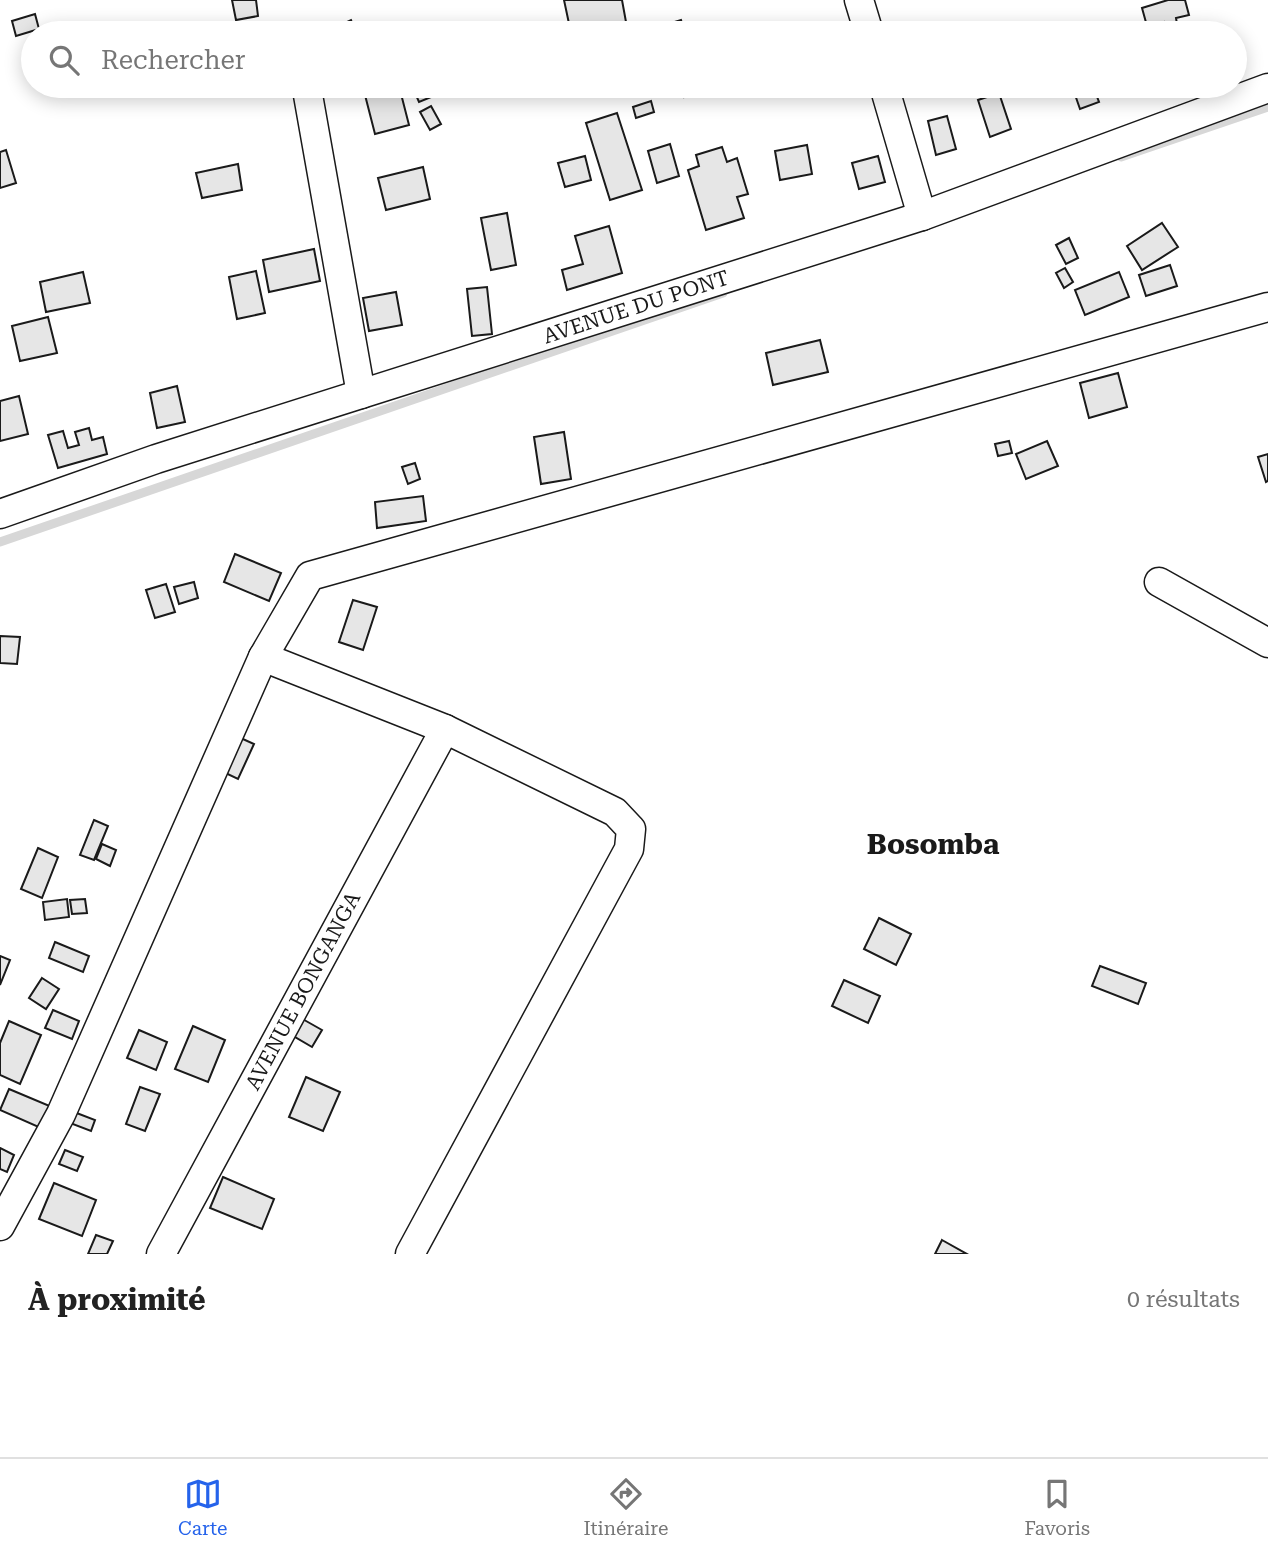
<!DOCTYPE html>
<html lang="fr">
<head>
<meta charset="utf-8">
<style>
  body { margin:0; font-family:"Roboto Serif",serif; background:#f6f6f6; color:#222 }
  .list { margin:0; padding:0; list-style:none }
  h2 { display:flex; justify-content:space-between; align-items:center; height:91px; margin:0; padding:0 28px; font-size:30px }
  h2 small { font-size:23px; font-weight:400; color:#767676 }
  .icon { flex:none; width:38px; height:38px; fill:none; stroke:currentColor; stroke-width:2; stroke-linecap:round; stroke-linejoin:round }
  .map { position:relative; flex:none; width:1268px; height:1254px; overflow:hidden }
  .search { position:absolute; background:#fff; box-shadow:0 4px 18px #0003; left:21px; right:21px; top:21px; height:77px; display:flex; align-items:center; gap:18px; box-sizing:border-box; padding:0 24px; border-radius:38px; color:#767676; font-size:26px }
  .sheet { height:203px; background:#fff }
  nav { display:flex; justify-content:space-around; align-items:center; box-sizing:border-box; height:98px; border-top:2px solid #e0e0e0; background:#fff; font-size:19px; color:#767676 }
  nav a { display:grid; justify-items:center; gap:4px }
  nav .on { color:#2563eb }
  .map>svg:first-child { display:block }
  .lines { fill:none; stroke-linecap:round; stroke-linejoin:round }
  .stream { stroke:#d7d7d7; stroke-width:9 }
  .building { fill:#e6e6e6; stroke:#1a1a1a; stroke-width:2 }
  .street-casing { stroke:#1a1a1a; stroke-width:31 }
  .street { stroke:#fff; stroke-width:28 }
  .labels { text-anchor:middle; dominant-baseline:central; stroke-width:5; stroke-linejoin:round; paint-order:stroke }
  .street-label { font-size:21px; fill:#1a1a1a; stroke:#fff }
  .district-label { font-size:28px; font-weight:bold; fill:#1a1a1a; stroke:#fff }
</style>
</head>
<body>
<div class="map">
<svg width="1268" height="1254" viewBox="0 0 1268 1254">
  <rect width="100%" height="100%" fill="#fff"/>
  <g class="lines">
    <!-- stream -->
    <g class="stream">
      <polyline points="1121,157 1268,107"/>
      <polyline points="0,542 723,293"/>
    </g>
  </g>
  <!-- building -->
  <g class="building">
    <polygon points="232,0 256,0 258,16 236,20"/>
    <polygon points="564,0 622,0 626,22 571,33"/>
    <polygon points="1168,0 1185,0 1189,15 1176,18 1177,24 1165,27 1164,22 1147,26 1142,8"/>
    <polygon points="35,14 39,29 16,36 12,21"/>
    <polygon points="351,20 356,33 331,33 330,30"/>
    <polygon points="681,20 685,33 653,33 652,29"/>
    <polygon points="354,86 381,86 358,96"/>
    <polygon points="399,86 409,125 375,134 365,95"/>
    <polygon points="412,86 458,86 419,102"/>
    <polygon points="683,86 731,86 732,90 684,97"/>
    <polygon points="1072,86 1093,86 1099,102 1080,109"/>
    <polygon points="999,93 1011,129 990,137 978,100"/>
    <polygon points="651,101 654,112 636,118 633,107"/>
    <polygon points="431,106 441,124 430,130 420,112"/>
    <polygon points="617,113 642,190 610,200 586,123"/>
    <polygon points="947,116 956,149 936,155 928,121"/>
    <polygon points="670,144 679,176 657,183 648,151"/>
    <polygon points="807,145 812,174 780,180 775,151"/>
    <polygon points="722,147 727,162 737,158 748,194 737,197 744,218 706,230 688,170 699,166 696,155"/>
    <polygon points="6,150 16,183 0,188 0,152"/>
    <polygon points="585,156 591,180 565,187 558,163"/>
    <polygon points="878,156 885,182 859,189 852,163"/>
    <polygon points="238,164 242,190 202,198 196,173"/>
    <polygon points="423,167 430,199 386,210 378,178"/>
    <polygon points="507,213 516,265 491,270 481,218"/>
    <polygon points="1162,223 1178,247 1142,270 1127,246"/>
    <polygon points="609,226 622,273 567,290 562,270 583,264 575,236"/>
    <polygon points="1069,238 1078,258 1066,264 1056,245"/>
    <polygon points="314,249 320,281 269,292 263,260"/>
    <polygon points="1170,265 1177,286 1146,296 1139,275"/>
    <polygon points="1065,268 1073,282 1064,288 1056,273"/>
    <polygon points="256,271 265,313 237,319 229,277"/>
    <polygon points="83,272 90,303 46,312 40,282"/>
    <polygon points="1119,272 1129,297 1085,315 1075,290"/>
    <polygon points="487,287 492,334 472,336 467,289"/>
    <polygon points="396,292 402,325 369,331 363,298"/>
    <polygon points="48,317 57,353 20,361 12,326"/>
    <polygon points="820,340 828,372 773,385 766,353"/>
    <polygon points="1118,373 1127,407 1089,418 1080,383"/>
    <polygon points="177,386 185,422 157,428 150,393"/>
    <polygon points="19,396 28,434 0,441 0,401"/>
    <polygon points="89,428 92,440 103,437 107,454 58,468 48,435 63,431 68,448 79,445 75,432"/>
    <polygon points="564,432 571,479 541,484 534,437"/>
    <polygon points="1009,441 1012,453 998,456 995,444"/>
    <polygon points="1047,441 1058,466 1026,479 1016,454"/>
    <polygon points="1268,454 1268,481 1266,482 1258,457"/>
    <polygon points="415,463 420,479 408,484 402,467"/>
    <polygon points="423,496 426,521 377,528 375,502"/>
    <polygon points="235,554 281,573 269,601 224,582"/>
    <polygon points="194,582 198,598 179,604 174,587"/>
    <polygon points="166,584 175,612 155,618 146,590"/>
    <polygon points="353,600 377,607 363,650 339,642"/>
    <polygon points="0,636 20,637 17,664 0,663"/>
    <polygon points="234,735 254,744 238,779 217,769"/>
    <polygon points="94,820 108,826 94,860 80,855"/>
    <polygon points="102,844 116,850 110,866 96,859"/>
    <polygon points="38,848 58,857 42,898 21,889"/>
    <polygon points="67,899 69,917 45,920 43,902"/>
    <polygon points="85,899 87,913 72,914 70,900"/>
    <polygon points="879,918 911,934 896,965 864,949"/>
    <polygon points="55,942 89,956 83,972 49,958"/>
    <polygon points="0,956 10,960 0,985"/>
    <polygon points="1100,966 1146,983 1138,1004 1092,986"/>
    <polygon points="42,978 59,989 46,1009 29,998"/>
    <polygon points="844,980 880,996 868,1023 832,1006"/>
    <polygon points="53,1010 79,1021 72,1039 45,1028"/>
    <polygon points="299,1017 322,1030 312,1047 290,1034"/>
    <polygon points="9,1021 41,1035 20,1084 0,1075 0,1043"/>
    <polygon points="193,1026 225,1040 208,1082 175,1069"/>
    <polygon points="139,1030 167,1042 156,1070 127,1058"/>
    <polygon points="306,1077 340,1092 323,1131 289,1117"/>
    <polygon points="140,1087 160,1094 145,1131 126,1124"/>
    <polygon points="9,1089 52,1107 43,1129 0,1110"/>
    <polygon points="74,1112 95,1120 91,1131 70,1123"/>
    <polygon points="0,1148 14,1155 7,1172 0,1169"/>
    <polygon points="65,1150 83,1157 77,1171 59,1164"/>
    <polygon points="223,1177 274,1199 262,1229 210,1208"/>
    <polygon points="54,1183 96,1200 82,1236 39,1219"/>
    <polygon points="96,1235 113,1241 107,1254 88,1254"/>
    <polygon points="942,1240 967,1254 935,1254"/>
  </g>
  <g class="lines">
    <!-- street casing -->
    <g class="street-casing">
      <g id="street">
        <polyline points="859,0 869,33"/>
        <polyline points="884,86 922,216"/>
        <polyline points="308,95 361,394"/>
        <polyline points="0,514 156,459 922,216 1268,88"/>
        <polyline points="1159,582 1268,643"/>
        <polyline points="263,657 445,729 615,812 631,829 629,849 410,1254"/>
        <polyline points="0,1226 61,1114 263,657 310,576 1268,307"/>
        <polyline points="161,1254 445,729"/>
      </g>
    </g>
    <!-- street -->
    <use href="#street" class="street"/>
  </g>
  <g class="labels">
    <!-- street labels -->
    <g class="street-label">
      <text transform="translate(636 307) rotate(-18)">AVENUE DU PONT</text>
      <text transform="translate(303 991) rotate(-62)">AVENUE BONGANGA</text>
    </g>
    <!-- district labels -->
    <g class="district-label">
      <text x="933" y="844">Bosomba</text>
    </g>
  </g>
</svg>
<div class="search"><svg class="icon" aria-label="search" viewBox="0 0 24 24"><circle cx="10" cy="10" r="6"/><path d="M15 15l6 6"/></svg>Rechercher</div>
</div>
<section class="sheet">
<h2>À proximité<small>0 résultats</small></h2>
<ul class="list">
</ul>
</section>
<nav>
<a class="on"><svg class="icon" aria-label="map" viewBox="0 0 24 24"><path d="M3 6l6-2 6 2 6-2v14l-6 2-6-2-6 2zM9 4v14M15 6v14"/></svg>Carte</a>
<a><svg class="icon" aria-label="directions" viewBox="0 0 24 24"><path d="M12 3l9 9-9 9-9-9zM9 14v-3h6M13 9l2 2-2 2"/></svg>Itinéraire</a>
<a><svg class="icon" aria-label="saved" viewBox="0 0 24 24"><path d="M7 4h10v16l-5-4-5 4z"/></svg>Favoris</a>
</nav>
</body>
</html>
